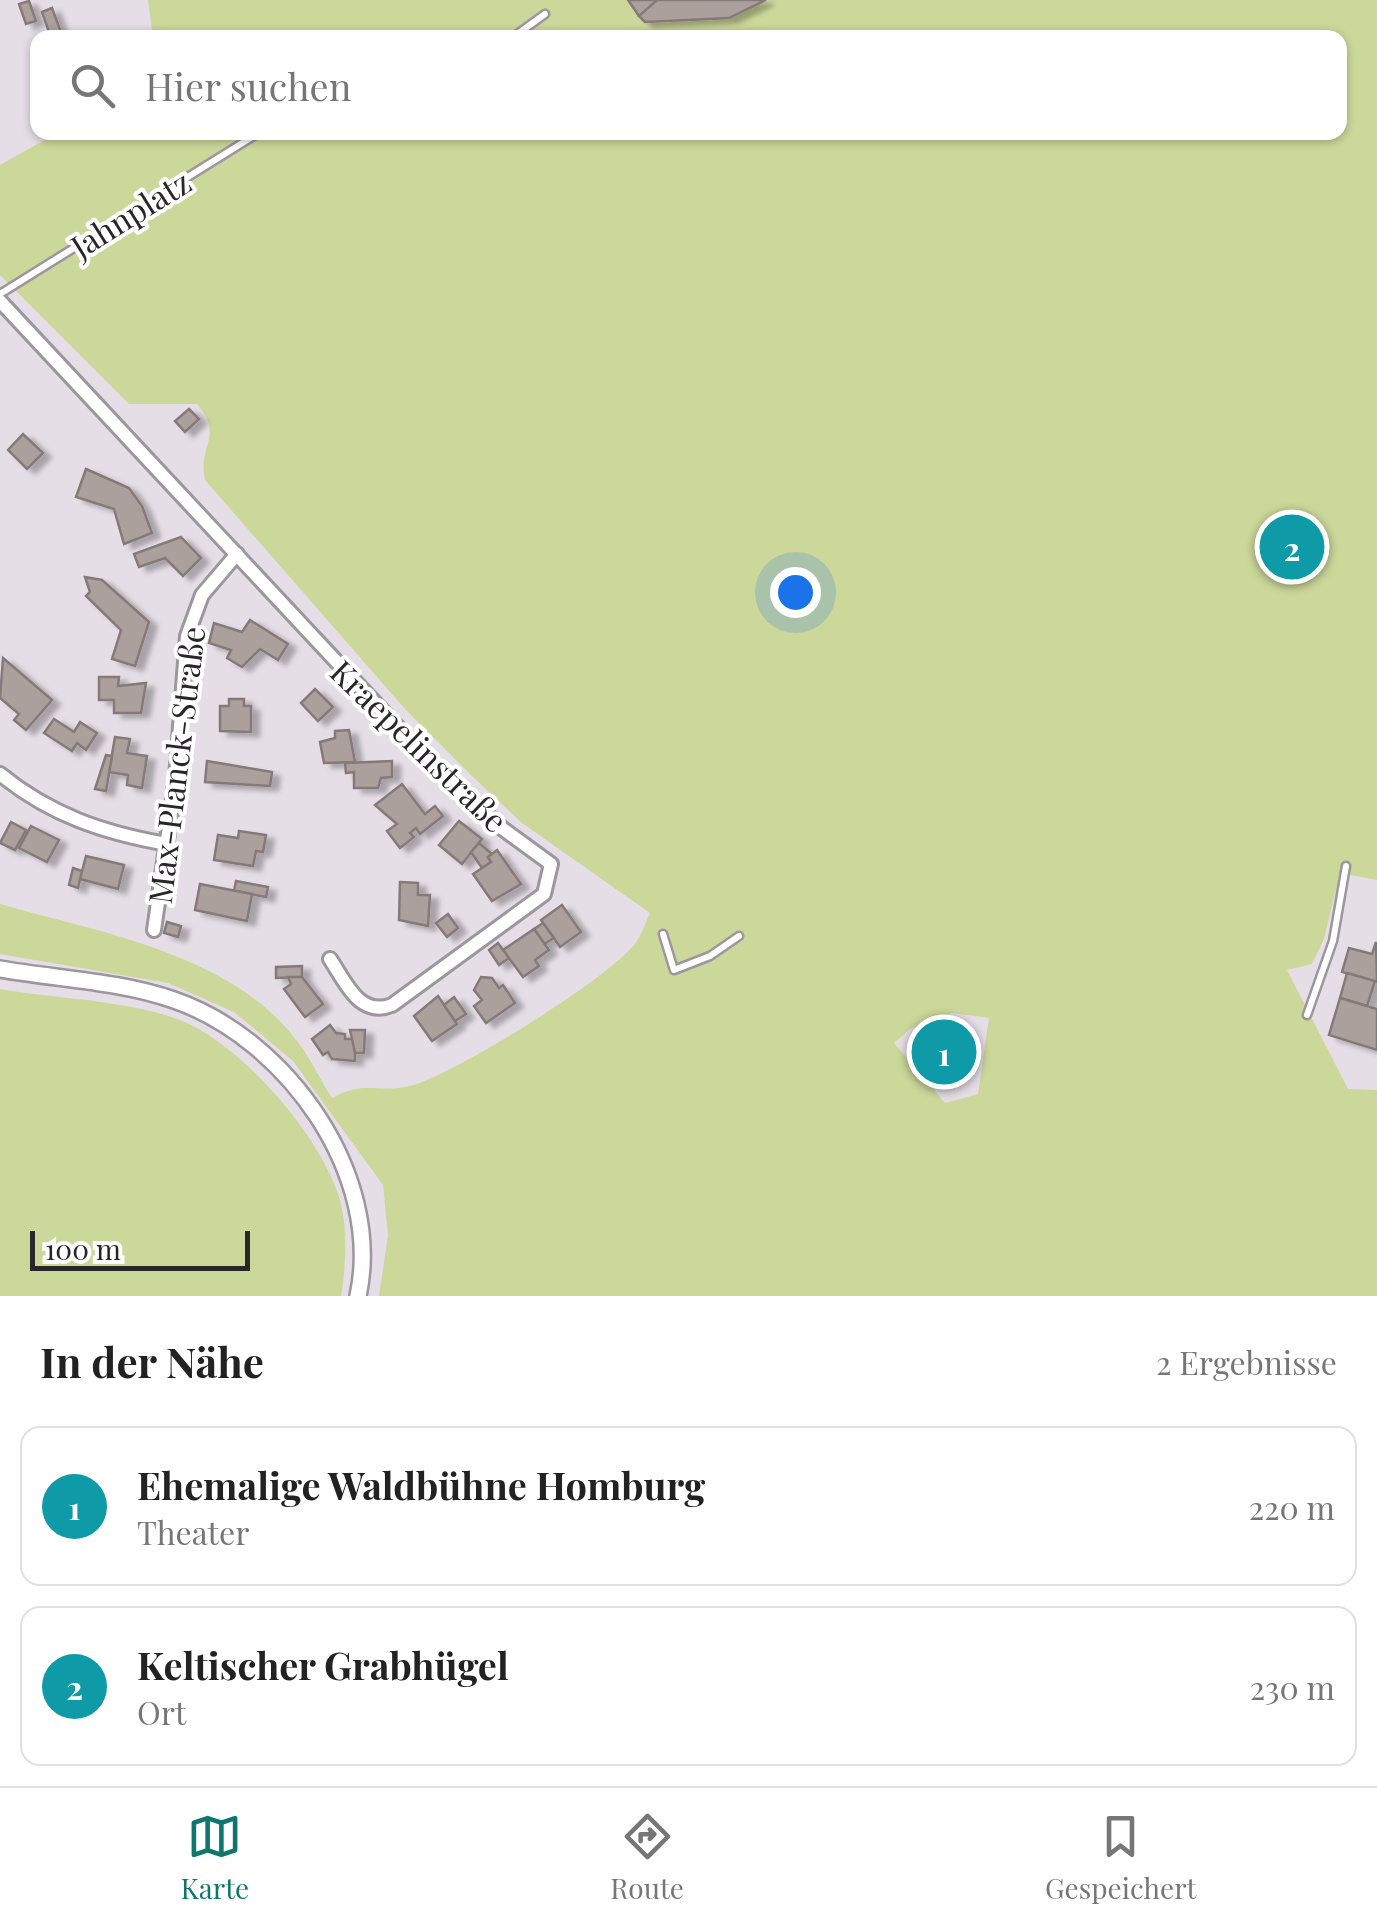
<!DOCTYPE html>
<html lang="de">
<head>
<meta charset="utf-8">
<style>
  body { margin:0; font-family:"Playfair Display",serif; background:#f2f2f2; color:#222 }
  .scale { position:absolute; left:30px; bottom:25px; width:220px; box-sizing:border-box; padding-left:10px; border:5px solid #292629; border-top:0; font-size:28px; line-height:35px; white-space:nowrap; color:#292629; -webkit-text-stroke:8px #fff; paint-order:stroke }
  .you { position:absolute; left:795px; top:592px; width:35px; height:35px; margin:-25px; border:8px solid #fff; border-radius:50%; background:#1a73e8; box-shadow:0 0 0 15px #1a73e833 }
  .badge { display:grid; place-items:center; width:65px; height:65px; border-radius:50%; background:#0f766e; color:#fff; font-size:32px; font-weight:700 }
  .pin { position:absolute; translate:-50% -50%; border:5px solid #fff; box-shadow:0 2px 10px #0006 }
  .list { margin:0; padding:0; list-style:none }
  h2 { display:flex; justify-content:space-between; align-items:center; height:130px; margin:0; padding:0 40px; font-size:42px }
  h2 small { font-size:32px; font-weight:400; color:#767676 }
  .list li { display:grid; grid-template-columns:65px 1fr auto; gap:30px; align-items:center; box-sizing:border-box; height:160px; margin:0 20px 20px; padding:0 20px; border:2px solid #e0e0e0; border-radius:20px }
  .list b { display:block; font-size:38px; white-space:nowrap }
  .list p { margin:0; font-size:32px; white-space:nowrap; color:#767676 }
  .list em { font-size:32px; font-style:normal; color:#767676 }
  .icon { flex:none; width:55px; height:55px; fill:none; stroke:currentColor; stroke-width:2; stroke-linecap:round; stroke-linejoin:round }
  .map { position:relative; flex:none; width:1377px; height:1296px; overflow:hidden }
  .search { position:absolute; background:#fff; box-shadow:0 2px 8px #0004; left:30px; right:30px; top:30px; height:110px; display:flex; align-items:center; gap:25px; box-sizing:border-box; padding:0 35px; border-radius:20px; color:#767676; font-size:38px }
  .sheet { height:490px; background:#fff }
  nav { display:flex; justify-content:space-around; align-items:center; box-sizing:border-box; height:140px; border-top:2px solid #e0e0e0; background:#fff; font-size:28px; color:#767676 }
  nav a { display:grid; justify-items:center; gap:5px }
  nav .on { color:#0f766e }
  .map>svg:first-child { display:block }
  .green { fill:#ccd79a; fill-rule:evenodd }
  .building { fill:#aca09d; stroke:#867a78; stroke-width:2.5; filter:url(#shadow) }
  .lines { fill:none; stroke-linecap:round; stroke-linejoin:round }
  .service-casing { stroke:#9d969e; stroke-width:11 }
  .minor-casing { stroke:#9d969e; stroke-width:18 }
  .tertiary-casing { stroke:#9d969e; stroke-width:20 }
  .service { stroke:#fff; stroke-width:6 }
  .minor { stroke:#fff; stroke-width:12 }
  .tertiary { stroke:#fff; stroke-width:15 }
  .labels { text-anchor:middle; dominant-baseline:central; stroke-width:8; stroke-linejoin:round; paint-order:stroke }
  .street-label { font-size:32px; fill:#292629; stroke:#fff }
</style>
</head>
<body>
<div class="map">
<svg width="1377" height="1296" viewBox="0 0 1377 1296">
  <defs>
    <filter id="shadow"><feDropShadow dx="8" dy="4.5" stdDeviation="2.5" flood-color="#0004"/></filter>
  </defs>
  <rect width="100%" height="100%" fill="#e6dee7"/>
  <!-- green -->
  <g class="green">
    <path d="M148 0H1377V880L1340 873 1324 939 1312 964 1287 970 1348 1089 1377 1090V1296H379L388 1235 383 1185 293 1061 234 1012 168 983 0 954V904C101 933 235 954 300 1045 312 1061 321 1081 332 1098 363 1081 374 1092 405 1087 445 1081 615 975 637 941 642 933 646 922 650 913L522 823 473 777 405 709 205 480C197 446 225 436 197 404H129L0 275V165L59 132H1340V38H153ZM952 1013 989 1018 978 1094 945 1103 894 1043 910 1029Z"/>
    <path d="M0 989C56 999 127 1000 180 1020 241 1044 320 1135 339 1197 348 1225 346 1268 341 1296H0Z"/>
  </g>
  <!-- building -->
  <g class="building">
    <polygon points="628,0 657,0 658,2 639,16"/>
    <polygon points="657,0 766,0 729,18 645,22 639,16"/>
    <polygon points="29,1 36,21 26,24 19,4"/>
    <polygon points="52,8 62,35 56,38 51,38 42,12"/>
    <polygon points="189,409 199,419 185,432 175,421"/>
    <polygon points="23,434 43,453 27,469 8,450"/>
    <polygon points="86,469 129,488 142,506 152,533 124,544 114,509 76,497"/>
    <polygon points="181,537 201,558 183,576 165,558 139,567 134,554"/>
    <polygon points="85,577 102,580 149,622 135,666 112,659 121,630 86,596 90,592"/>
    <polygon points="250,620 288,644 278,660 260,649 242,667 227,658 231,650 209,643 214,623 242,632"/>
    <polygon points="3,658 52,700 26,730 14,720 19,714 0,698"/>
    <polygon points="99,677 119,677 118,686 146,683 141,713 114,713 114,700 99,700"/>
    <polygon points="315,689 333,707 318,721 301,703"/>
    <polygon points="229,699 244,699 244,706 251,706 251,732 220,731 220,706 229,706"/>
    <polygon points="54,719 74,732 80,722 97,733 86,750 77,743 72,751 44,733"/>
    <polygon points="349,730 355,762 324,763 320,742 335,738 335,731"/>
    <polygon points="115,737 130,739 127,753 147,756 142,788 127,785 128,775 109,772"/>
    <polygon points="106,755 112,756 106,791 95,789"/>
    <polygon points="207,761 272,772 270,786 205,782"/>
    <polygon points="392,761 392,777 381,778 378,788 354,788 354,772 346,773 345,763"/>
    <polygon points="402,784 425,814 435,806 443,816 420,834 416,828 410,833 414,837 400,848 387,831 397,824 375,805"/>
    <polygon points="459,821 482,839 462,864 439,845"/>
    <polygon points="11,822 26,830 15,850 0,843"/>
    <polygon points="31,826 59,840 47,862 19,848"/>
    <polygon points="239,831 266,835 263,852 256,851 253,866 214,860 218,835 238,838"/>
    <polygon points="479,843 492,854 488,857 491,862 482,868 471,852"/>
    <polygon points="497,850 521,884 492,901 473,874 491,862 488,857"/>
    <polygon points="86,856 124,865 118,889 80,879"/>
    <polygon points="73,868 82,871 78,888 69,885"/>
    <polygon points="236,881 268,887 266,897 234,891"/>
    <polygon points="400,882 418,883 418,895 430,895 428,926 399,920"/>
    <polygon points="200,884 252,894 247,921 195,910"/>
    <polygon points="562,905 581,932 560,947 541,920"/>
    <polygon points="448,914 458,928 447,937 436,923"/>
    <polygon points="167,922 181,926 178,937 164,933"/>
    <polygon points="543,923 554,938 544,944 534,929"/>
    <polygon points="534,929 549,950 535,960 539,966 523,977 503,950"/>
    <polygon points="1376,942 1377,982 1342,972 1349,948 1372,954"/>
    <polygon points="498,943 509,958 499,965 489,950"/>
    <polygon points="302,966 302,977 276,978 276,967"/>
    <polygon points="1347,973 1375,981 1367,1006 1340,998"/>
    <polygon points="288,977 302,977 323,1004 305,1017 284,989 291,984"/>
    <polygon points="481,977 492,978 499,988 503,985 515,1003 486,1023 474,1006 482,1000 474,990"/>
    <polygon points="438,996 457,1024 432,1041 414,1016"/>
    <polygon points="454,997 466,1014 455,1021 444,1005"/>
    <polygon points="1340,998 1377,1009 1377,1050 1329,1035"/>
    <polygon points="330,1025 336,1033 345,1034 345,1039 355,1039 355,1061 332,1059 328,1052 323,1055 312,1039"/>
    <polygon points="350,1030 365,1030 364,1053 355,1053"/>
  </g>
  <g class="lines">
    <!-- service casing -->
    <g class="service-casing">
      <g id="service">
        <polyline points="512,38 545,14"/>
        <polyline points="0,294 260,132"/>
        <polyline points="663,934 674,970 710,956 739,936"/>
        <polyline points="1307,1015 1333,941 1346,866"/>
      </g>
    </g>
    <!-- minor casing -->
    <g class="minor-casing">
      <g id="minor">
        <path d="M0 301 432 764 503 829 551 864 544 894 392 1005C359 1018 345 981 330 959"/>
        <path d="M0 774C50 815 104 833 167 844"/>
        <polyline points="154,930 176,778 187,636 202,595 237,554"/>
      </g>
    </g>
    <!-- tertiary casing -->
    <g class="tertiary-casing">
      <path id="tertiary" d="M0 969C57 979 120 981 174 1000 287 1039 384 1175 358 1296"/>
    </g>
    <!-- service -->
    <use href="#service" class="service"/>
    <!-- minor -->
    <use href="#minor" class="minor"/>
    <!-- tertiary -->
    <use href="#tertiary" class="tertiary"/>
  </g>
  <g class="labels">
    <!-- street labels -->
    <g class="street-label">
      <text transform="translate(130 213) rotate(-32)">Jahnplatz</text>
      <text transform="translate(420 745) rotate(44)">Kraepelinstraße</text>
      <text transform="translate(175 765) rotate(-83)">Max-Planck-Straße</text>
    </g>
  </g>
</svg>
<div class="scale">100 m</div>
<div class="you"></div>
<div class="pin badge" style="left:944px;top:1052px;background:#0f9aa8">1</div>
<div class="pin badge" style="left:1292px;top:547px;background:#0f9aa8">2</div>
<div class="search"><svg class="icon" aria-label="search" viewBox="0 0 24 24"><circle cx="10" cy="10" r="6"/><path d="M15 15l6 6"/></svg>Hier suchen</div>
</div>
<section class="sheet">
<h2>In der Nähe<small>2 Ergebnisse</small></h2>
<ul class="list">
<li><span class="badge" style="background:#0f9aa8">1</span><div><b>Ehemalige Waldbühne Homburg</b><p>Theater</p></div><em>220 m</em></li>
<li><span class="badge" style="background:#0f9aa8">2</span><div><b>Keltischer Grabhügel</b><p>Ort</p></div><em>230 m</em></li>
</ul>
</section>
<nav>
<a class="on"><svg class="icon" aria-label="map" viewBox="0 0 24 24"><path d="M3 6l6-2 6 2 6-2v14l-6 2-6-2-6 2zM9 4v14M15 6v14"/></svg>Karte</a>
<a><svg class="icon" aria-label="directions" viewBox="0 0 24 24"><path d="M12 3l9 9-9 9-9-9zM9 14v-3h6M13 9l2 2-2 2"/></svg>Route</a>
<a><svg class="icon" aria-label="saved" viewBox="0 0 24 24"><path d="M7 4h10v16l-5-4-5 4z"/></svg>Gespeichert</a>
</nav>
</body>
</html>
